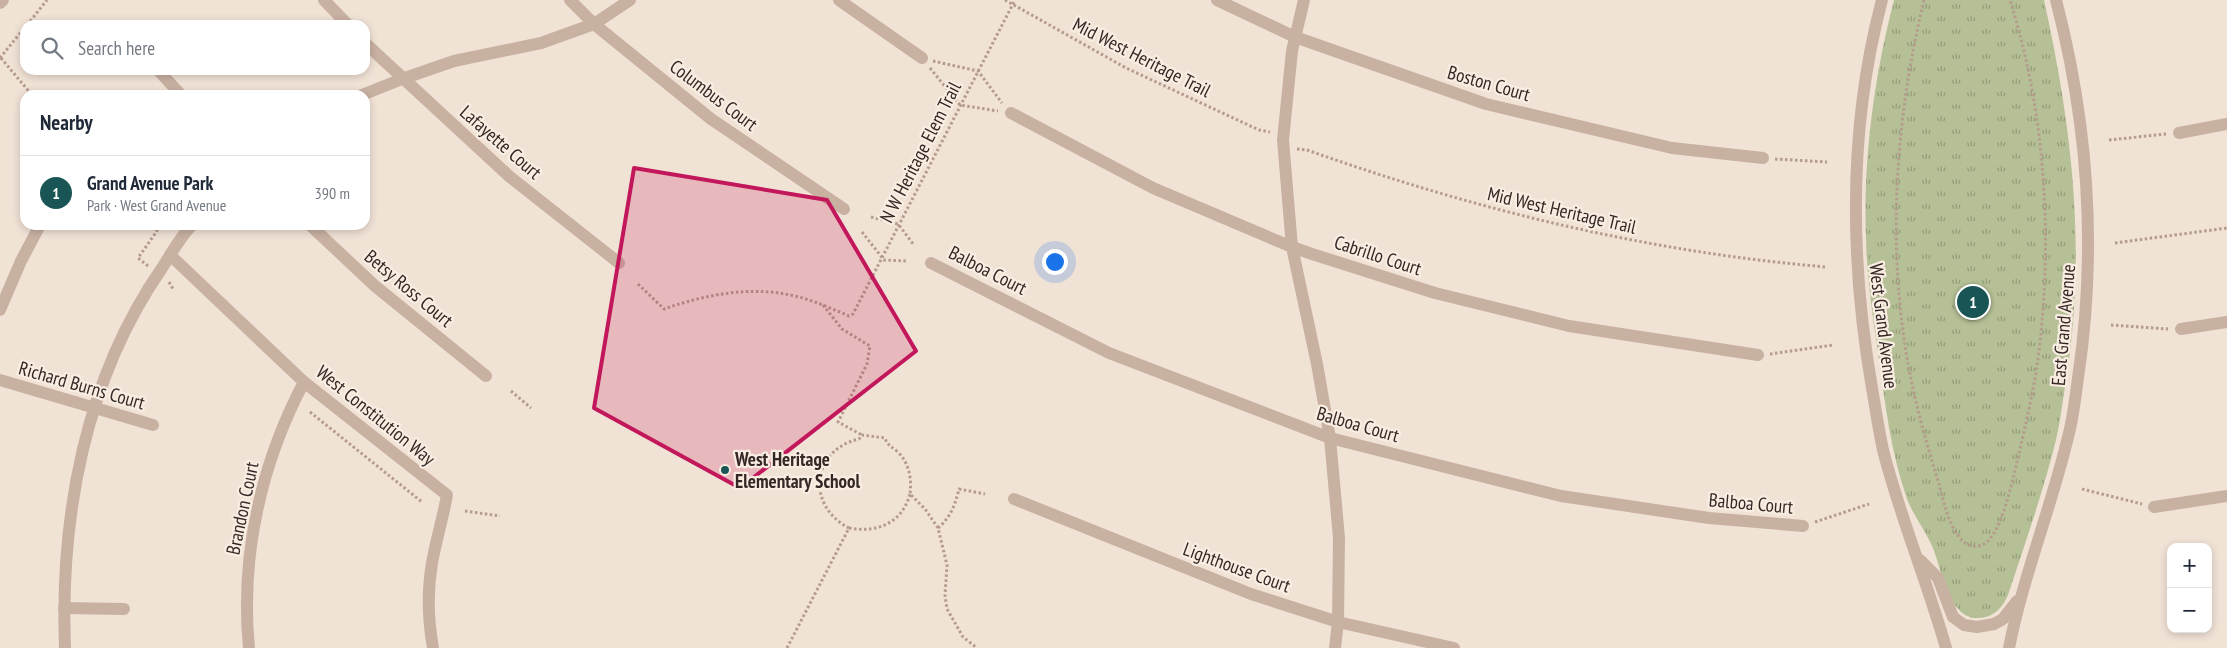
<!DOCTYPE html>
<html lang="en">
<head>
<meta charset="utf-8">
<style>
  body { margin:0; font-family:"PT Sans Narrow",sans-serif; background:#f2f2f3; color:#1f2937 }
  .controls { position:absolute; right:15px; bottom:15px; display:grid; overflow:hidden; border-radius:10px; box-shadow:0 2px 8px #0003 }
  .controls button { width:45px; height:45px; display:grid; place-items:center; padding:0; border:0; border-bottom:1px solid #e0e1e3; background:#fff; color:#1f2937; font:25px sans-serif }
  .you { position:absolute; left:1054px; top:261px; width:18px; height:18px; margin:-12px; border:4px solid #fff; border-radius:50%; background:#1a73e8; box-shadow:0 0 0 8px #1a73e833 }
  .badge { display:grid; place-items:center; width:32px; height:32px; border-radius:50%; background:#1a5555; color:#fff; font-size:16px; font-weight:700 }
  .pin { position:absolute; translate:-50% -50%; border:2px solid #fff; box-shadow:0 1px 5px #0006 }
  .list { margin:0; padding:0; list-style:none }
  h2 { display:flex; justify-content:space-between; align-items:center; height:65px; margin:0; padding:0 20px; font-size:21px }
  h2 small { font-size:16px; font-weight:400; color:#747a83 }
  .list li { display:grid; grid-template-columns:32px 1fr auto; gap:15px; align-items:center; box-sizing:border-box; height:75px; padding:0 20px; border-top:1px solid #e0e1e3 }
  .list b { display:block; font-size:19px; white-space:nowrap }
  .list p { margin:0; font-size:16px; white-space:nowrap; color:#747a83 }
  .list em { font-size:16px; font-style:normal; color:#747a83 }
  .icon { flex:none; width:28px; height:28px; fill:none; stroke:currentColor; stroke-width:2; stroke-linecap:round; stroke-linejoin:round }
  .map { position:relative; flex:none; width:2227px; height:648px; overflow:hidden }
  .search { position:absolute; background:#fff; box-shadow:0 2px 8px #0003; left:20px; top:20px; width:350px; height:55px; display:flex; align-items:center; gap:12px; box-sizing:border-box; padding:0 18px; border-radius:15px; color:#747a83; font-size:19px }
  .panel { position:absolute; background:#fff; box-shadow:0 2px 8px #0003; left:20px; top:90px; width:350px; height:140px; border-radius:15px }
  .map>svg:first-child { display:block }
  .park { fill:url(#park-tufts) }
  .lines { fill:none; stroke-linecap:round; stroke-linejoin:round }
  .path { stroke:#b59b8c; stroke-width:3; stroke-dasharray:2.5 2.5; stroke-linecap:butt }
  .minor { stroke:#c9b1a2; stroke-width:12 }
  .marked { fill:#c2185b; fill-opacity:0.2; stroke:#c2185b; stroke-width:4; stroke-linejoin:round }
  .poi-dot { fill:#1a5555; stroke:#f9ede2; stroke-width:2 }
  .labels { text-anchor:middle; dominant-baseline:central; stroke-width:4.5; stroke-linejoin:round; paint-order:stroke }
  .street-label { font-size:19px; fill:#332825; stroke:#f9ede2 }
  .poi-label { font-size:19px; font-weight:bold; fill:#332825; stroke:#f9ede2; text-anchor:start }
</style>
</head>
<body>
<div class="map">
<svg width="2227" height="648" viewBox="0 0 2227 648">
  <defs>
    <pattern id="park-tufts" width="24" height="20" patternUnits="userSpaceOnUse" patternTransform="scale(1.25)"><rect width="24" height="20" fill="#b5c096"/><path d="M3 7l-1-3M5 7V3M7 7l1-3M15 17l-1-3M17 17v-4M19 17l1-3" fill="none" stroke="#949c7a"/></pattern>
  </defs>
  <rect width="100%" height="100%" fill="#f1e2d6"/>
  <!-- park -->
  <path class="park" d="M1894 0H2044C2073 132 2087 253 2065 387 2062 405 2060 423 2056 440 2043 492 2025 544 2008 595 2003 607 1994 617 1980 618 1948 621 1942 568 1932 546 1924 528 1912 514 1906 496 1891 452 1885 404 1879 359 1873 319 1867 279 1866 239 1863 160 1874 77 1894 0Z"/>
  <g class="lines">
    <!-- path -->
    <g class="path">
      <polyline points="1005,0 1126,68 1259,130 1270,132"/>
      <path d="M1924 0C1895 120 1886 251 1910 374 1917 411 1928 448 1939 484 1944 503 1953 549 1978 546 1998 544 2008 496 2013 479 2021 444 2030 408 2036 373 2054 250 2047 118 2010 0"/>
      <polyline points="27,25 47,0"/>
      <polyline points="0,58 25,27"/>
      <polyline points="1,58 32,95"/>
      <polyline points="933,61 978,71 1002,103"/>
      <polyline points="930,68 960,105 998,111"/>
      <polyline points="2109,140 2166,134"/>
      <path d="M1297 149 1307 150C1476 210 1648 252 1826 267"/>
      <polyline points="1775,159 1827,162"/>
      <polyline points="871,217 898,224 914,245"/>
      <polyline points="862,232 884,260 907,261"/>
      <polyline points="2115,243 2227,228"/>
      <polyline points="148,266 138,258 157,231 151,225"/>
      <polyline points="169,282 173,289"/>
      <path d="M638 284 664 309C704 295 749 286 790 295 811 299 830 308 849 316L853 314 1015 0"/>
      <polyline points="823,305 842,329 870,346 867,364 838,422 862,435"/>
      <polyline points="2111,325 2168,329"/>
      <polyline points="1770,354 1833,345"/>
      <polyline points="511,391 531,408"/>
      <polyline points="310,412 422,502"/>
      <polyline points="2082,489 2142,504"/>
      <polyline points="465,511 500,516"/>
      <polyline points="1815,522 1869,504"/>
      <path d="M849 528C878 533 902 523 910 494"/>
      <path d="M938 528C951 517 955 505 959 489L985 494"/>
      <path d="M787 648 849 528C806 506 811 450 859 439L862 435 885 438C887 445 892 447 898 452 909 463 912 479 910 494L925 509 938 528 947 565 945 595 947 609 963 637 977 648"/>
    </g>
    <!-- minor -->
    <g class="minor">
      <polyline points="324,0 348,25"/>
      <polyline points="570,0 594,24 711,119 844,209"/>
      <polyline points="839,0 922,58"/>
      <polyline points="1217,0 1295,37 1486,104 1672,148 1763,158"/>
      <polyline points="1304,0 1292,51 1283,140 1292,247 1317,364 1330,438 1339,538 1338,622 1335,648"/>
      <path d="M1882 0C1848 128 1850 264 1873 394 1876 412 1879 431 1883 450 1900 517 1927 581 1946 648"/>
      <polyline points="0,3 3,0"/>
      <polyline points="365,43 510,177 619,263"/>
      <polyline points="158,70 181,95"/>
      <polyline points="362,95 402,79 454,61 541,43 594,24 630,0"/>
      <polyline points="1011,113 1153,188 1292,247 1312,254 1435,293 1569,326 1758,355"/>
      <polyline points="2179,133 2227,124"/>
      <polyline points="310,225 375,286 486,376"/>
      <path d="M170 255 304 382 447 495C443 518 436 540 432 563 427 592 428 620 433 648"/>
      <polyline points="931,263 1109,353 1330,438 1561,496 1709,518 1803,526"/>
      <polyline points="0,310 21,261 40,225"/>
      <polyline points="2181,329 2227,322"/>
      <polyline points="0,380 153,425"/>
      <polyline points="1014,499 1251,594 1338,622 1454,648"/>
      <polyline points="2154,507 2227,496"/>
      <polyline points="1920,560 1938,578 1953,617 1964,625 1977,627 1994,624 2003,619 2017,601"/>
      <polyline points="64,608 124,609"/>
      <path d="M65 648C60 516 85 379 162 268 171 254 180 237 192 225"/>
      <path d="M249 648C240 557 261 463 304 382"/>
      <path d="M2009 648C2023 577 2050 511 2067 441 2073 421 2075 399 2078 378 2097 252 2088 123 2056 0"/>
    </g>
  </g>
  <!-- marked area -->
  <path class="marked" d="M634 168 827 200 916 351 740 488 594 408Z"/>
  <!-- markers -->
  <circle class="poi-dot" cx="725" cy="470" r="5"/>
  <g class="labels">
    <!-- street labels -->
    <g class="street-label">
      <text transform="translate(1142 57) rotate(27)">Mid West Heritage Trail</text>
      <text transform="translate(1489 83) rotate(16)">Boston Court</text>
      <text transform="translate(714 95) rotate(37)">Columbus Court</text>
      <text transform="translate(501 142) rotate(41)">Lafayette Court</text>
      <text transform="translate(920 152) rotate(-63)">N W Heritage Elem Trail</text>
      <text transform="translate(1562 210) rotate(13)">Mid West Heritage Trail</text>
      <text transform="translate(1378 255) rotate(18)">Cabrillo Court</text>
      <text transform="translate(988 270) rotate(27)">Balboa Court</text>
      <text transform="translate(409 288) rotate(40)">Betsy Ross Court</text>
      <text transform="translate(2063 325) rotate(-85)">East Grand Avenue</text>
      <text transform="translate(1884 326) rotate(83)">West Grand Avenue</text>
      <text transform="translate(82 385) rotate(16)">Richard Burns Court</text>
      <text transform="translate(376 415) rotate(39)">West Constitution Way</text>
      <text transform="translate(1358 424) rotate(16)">Balboa Court</text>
      <text transform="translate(1751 503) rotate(5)">Balboa Court</text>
      <text transform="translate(242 508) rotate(-78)">Brandon Court</text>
      <text transform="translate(1237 567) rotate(20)">Lighthouse Court</text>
    </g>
    <!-- poi labels -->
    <g class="poi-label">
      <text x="735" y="459">West Heritage<tspan x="735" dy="22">Elementary School</tspan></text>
    </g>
  </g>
</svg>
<div class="controls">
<button>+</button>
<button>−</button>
</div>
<div class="you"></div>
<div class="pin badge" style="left:1973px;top:302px">1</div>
<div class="search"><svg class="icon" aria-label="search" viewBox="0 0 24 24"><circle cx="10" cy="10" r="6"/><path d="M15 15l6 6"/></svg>Search here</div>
<section class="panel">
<h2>Nearby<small></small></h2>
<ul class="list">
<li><span class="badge">1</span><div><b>Grand Avenue Park</b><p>Park · West Grand Avenue</p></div><em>390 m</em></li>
</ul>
</section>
</div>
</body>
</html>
